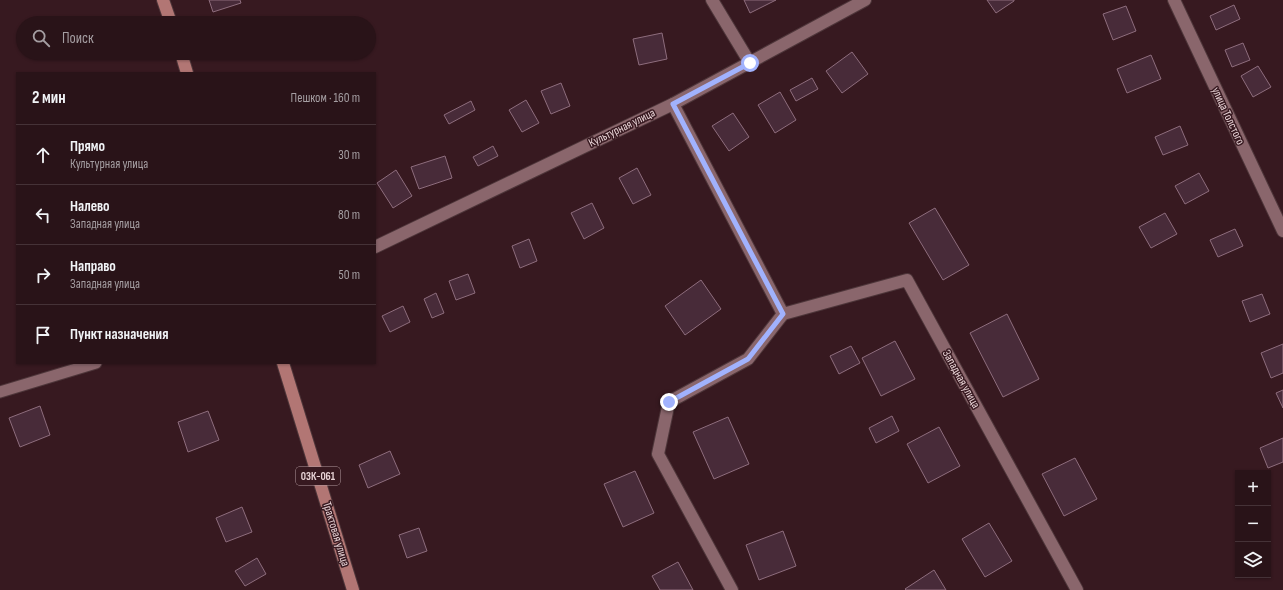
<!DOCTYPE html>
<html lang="ru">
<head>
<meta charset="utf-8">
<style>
  body { margin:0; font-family:"Sofia Sans Condensed",sans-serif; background:#352025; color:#f1f3f6 }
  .controls { position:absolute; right:12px; bottom:12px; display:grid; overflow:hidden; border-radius:0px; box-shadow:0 1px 3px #0004 }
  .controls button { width:36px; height:36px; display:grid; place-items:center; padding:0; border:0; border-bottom:1px solid #453237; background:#291318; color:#f1f3f6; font:20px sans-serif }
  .stop { position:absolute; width:12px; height:12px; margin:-9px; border:3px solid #a1b2fd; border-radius:50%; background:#fff }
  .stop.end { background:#a1b2fd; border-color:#fff; box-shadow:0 1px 4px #0008 }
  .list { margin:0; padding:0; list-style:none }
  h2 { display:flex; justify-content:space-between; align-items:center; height:52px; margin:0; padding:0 16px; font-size:17px }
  h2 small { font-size:13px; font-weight:400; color:#a59ea2 }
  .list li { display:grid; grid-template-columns:26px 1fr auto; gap:12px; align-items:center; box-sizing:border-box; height:60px; padding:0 16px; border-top:1px solid #453237 }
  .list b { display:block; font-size:15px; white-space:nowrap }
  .list p { margin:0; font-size:13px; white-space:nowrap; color:#a59ea2 }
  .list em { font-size:13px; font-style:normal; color:#a59ea2 }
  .icon { flex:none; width:22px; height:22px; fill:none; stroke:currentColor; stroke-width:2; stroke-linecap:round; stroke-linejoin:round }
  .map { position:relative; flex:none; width:1283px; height:590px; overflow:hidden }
  .search { position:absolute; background:#291318; box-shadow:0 1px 3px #0004; left:16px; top:16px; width:360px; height:44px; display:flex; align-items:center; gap:10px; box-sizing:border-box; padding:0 14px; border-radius:22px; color:#a59ea2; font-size:15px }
  .panel { position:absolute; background:#291318; box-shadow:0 1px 3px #0004; left:16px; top:72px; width:360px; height:292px; border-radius:0px }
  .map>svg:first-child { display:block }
  .building { fill:#482b39; stroke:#8e6d7d }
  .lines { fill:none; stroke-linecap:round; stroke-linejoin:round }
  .lane-casing { stroke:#4e363a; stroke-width:13 }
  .street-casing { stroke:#4e363a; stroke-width:14 }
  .secondary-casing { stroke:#4e363a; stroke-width:14 }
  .primary-casing { stroke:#4e363a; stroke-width:14 }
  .lane { stroke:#8a666c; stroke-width:11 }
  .street { stroke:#8a666c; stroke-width:12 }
  .secondary { stroke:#8a666c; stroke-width:12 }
  .primary { stroke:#b27674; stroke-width:12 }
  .route { stroke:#a1b2fd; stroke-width:5 }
  .labels { text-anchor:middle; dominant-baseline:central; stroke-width:3; stroke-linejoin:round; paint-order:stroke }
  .shield { fill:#371920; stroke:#b49ca0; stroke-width:1 }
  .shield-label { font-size:11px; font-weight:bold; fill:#e9d4d7 }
  .street-label { font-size:12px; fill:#e9d4d7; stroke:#371920 }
</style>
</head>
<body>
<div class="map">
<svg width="1283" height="590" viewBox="0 0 1283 590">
  <rect width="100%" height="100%" fill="#371920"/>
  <!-- building -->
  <g class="building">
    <polygon points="209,0 240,0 241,3 213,12"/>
    <polygon points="744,0 776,0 750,13"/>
    <polygon points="987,0 1014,0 1014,1 996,13"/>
    <polygon points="1234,5 1240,19 1216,30 1210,16"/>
    <polygon points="1126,6 1136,31 1113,40 1103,14"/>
    <polygon points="662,33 667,59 639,65 633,39"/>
    <polygon points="1243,43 1250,60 1232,67 1225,50"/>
    <polygon points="852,52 868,74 842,93 826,71"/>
    <polygon points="1151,55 1161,79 1127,93 1117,69"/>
    <polygon points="1258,66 1271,87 1253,97 1241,76"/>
    <polygon points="812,78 818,89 796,101 790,90"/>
    <polygon points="561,83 570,106 551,114 541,91"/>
    <polygon points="780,92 796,120 775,133 758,105"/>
    <polygon points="526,100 539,123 522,132 509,110"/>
    <polygon points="471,101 475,110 449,124 444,115"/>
    <polygon points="733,113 749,137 729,151 712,126"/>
    <polygon points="1180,126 1188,145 1163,155 1155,137"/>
    <polygon points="493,146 498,156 478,166 473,157"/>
    <polygon points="445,156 452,178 419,189 411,167"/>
    <polygon points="637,168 651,195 633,204 619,178"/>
    <polygon points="396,170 412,196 393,208 377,183"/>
    <polygon points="1199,173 1209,191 1185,204 1175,186"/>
    <polygon points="592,203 604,228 584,239 571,213"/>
    <polygon points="935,208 969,265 943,280 909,223"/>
    <polygon points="1165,213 1177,234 1151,248 1139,227"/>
    <polygon points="1235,229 1243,246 1218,257 1210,240"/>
    <polygon points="529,239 537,261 520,268 512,246"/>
    <polygon points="468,274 475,293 456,300 449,281"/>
    <polygon points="701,280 721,309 685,335 665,306"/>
    <polygon points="436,293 444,313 432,318 424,299"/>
    <polygon points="1262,294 1270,314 1250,322 1242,301"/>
    <polygon points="403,306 410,322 390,332 382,316"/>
    <polygon points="1007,314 1039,379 1003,397 970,333"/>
    <polygon points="895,341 915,379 881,396 862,358"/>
    <polygon points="1283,344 1283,373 1271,378 1261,353"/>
    <polygon points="851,346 860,363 839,374 830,356"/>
    <polygon points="1283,390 1283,408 1276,393"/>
    <polygon points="40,406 50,435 20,447 9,418"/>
    <polygon points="208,411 219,440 188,452 178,422"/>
    <polygon points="892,416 899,431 876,443 869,428"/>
    <polygon points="728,417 749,464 714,479 693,432"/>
    <polygon points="939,427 960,466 928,483 907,444"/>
    <polygon points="1283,438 1283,462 1268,468 1260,448"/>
    <polygon points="390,451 400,474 368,488 359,465"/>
    <polygon points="1075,458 1097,499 1064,516 1042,474"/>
    <polygon points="635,471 654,513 623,527 604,484"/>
    <polygon points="242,507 252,532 226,542 216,518"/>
    <polygon points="989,523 1012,561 985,577 962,539"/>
    <polygon points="419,528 427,551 407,558 399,535"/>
    <polygon points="783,531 796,566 759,580 746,545"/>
    <polygon points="257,558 266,574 245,586 235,571"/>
    <polygon points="678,562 693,590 660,590 652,576"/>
    <polygon points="934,570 946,590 906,590 905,589"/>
  </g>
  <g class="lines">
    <!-- lane casing -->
    <g class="lane-casing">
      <polyline id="lane" points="0,392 96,363"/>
    </g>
    <!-- street casing -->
    <g class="street-casing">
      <g id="street">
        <polyline points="712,0 750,63"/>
        <polyline points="1174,0 1283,231"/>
        <polyline points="673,104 783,314 907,280 1077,590"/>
        <polyline points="732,590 658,454 669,402 748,359 783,314"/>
      </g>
    </g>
    <!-- secondary casing -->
    <g class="secondary-casing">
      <polyline id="secondary" points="375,247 673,104 865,0"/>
    </g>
    <!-- primary casing -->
    <g class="primary-casing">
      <g id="primary">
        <polyline points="163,0 171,23"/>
        <polyline points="181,53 187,73"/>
        <polyline points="283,363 353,590"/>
      </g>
    </g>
    <!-- lane -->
    <use href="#lane" class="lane"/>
    <!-- street -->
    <use href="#street" class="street"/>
    <!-- secondary -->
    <use href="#secondary" class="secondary"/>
    <!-- primary -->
    <use href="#primary" class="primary"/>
  </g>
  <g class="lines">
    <!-- route -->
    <polyline class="route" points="669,402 748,359 783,314 673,104 750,63"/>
  </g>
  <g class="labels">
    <!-- shield labels -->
    <rect class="shield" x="296" y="467" width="44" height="18" rx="3"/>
    <g class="shield-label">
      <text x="318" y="476">03К-061</text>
    </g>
    <!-- street labels -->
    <g class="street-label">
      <text transform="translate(1228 116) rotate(65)">улица Толстого</text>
      <text transform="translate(622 128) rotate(-26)">Культурная улица</text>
      <text transform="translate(961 379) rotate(61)">Западная улица</text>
      <text transform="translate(336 534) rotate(73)">Трактовая улица</text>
    </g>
  </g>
</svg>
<div class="controls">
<button>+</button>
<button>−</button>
<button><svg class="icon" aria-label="layers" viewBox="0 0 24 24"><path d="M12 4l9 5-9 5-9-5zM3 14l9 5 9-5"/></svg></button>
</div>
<div class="stop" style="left:750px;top:63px"></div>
<div class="stop end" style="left:669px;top:402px"></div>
<div class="search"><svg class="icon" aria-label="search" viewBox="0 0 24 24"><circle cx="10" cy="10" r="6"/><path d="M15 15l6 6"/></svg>Поиск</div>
<section class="panel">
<h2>2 мин<small>Пешком · 160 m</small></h2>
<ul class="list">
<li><svg class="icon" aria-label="ahead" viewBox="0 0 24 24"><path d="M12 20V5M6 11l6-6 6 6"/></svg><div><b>Прямо</b><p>Культурная улица</p></div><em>30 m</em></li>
<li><svg class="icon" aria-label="left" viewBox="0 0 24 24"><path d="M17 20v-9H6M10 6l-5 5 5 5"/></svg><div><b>Налево</b><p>Западная улица</p></div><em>80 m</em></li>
<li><svg class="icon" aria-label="right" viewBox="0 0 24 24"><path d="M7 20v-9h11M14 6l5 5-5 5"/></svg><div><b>Направо</b><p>Западная улица</p></div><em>50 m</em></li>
<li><svg class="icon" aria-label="arrive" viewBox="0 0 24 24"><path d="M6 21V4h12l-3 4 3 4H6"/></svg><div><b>Пункт назначения</b></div></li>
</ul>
</section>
</div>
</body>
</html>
